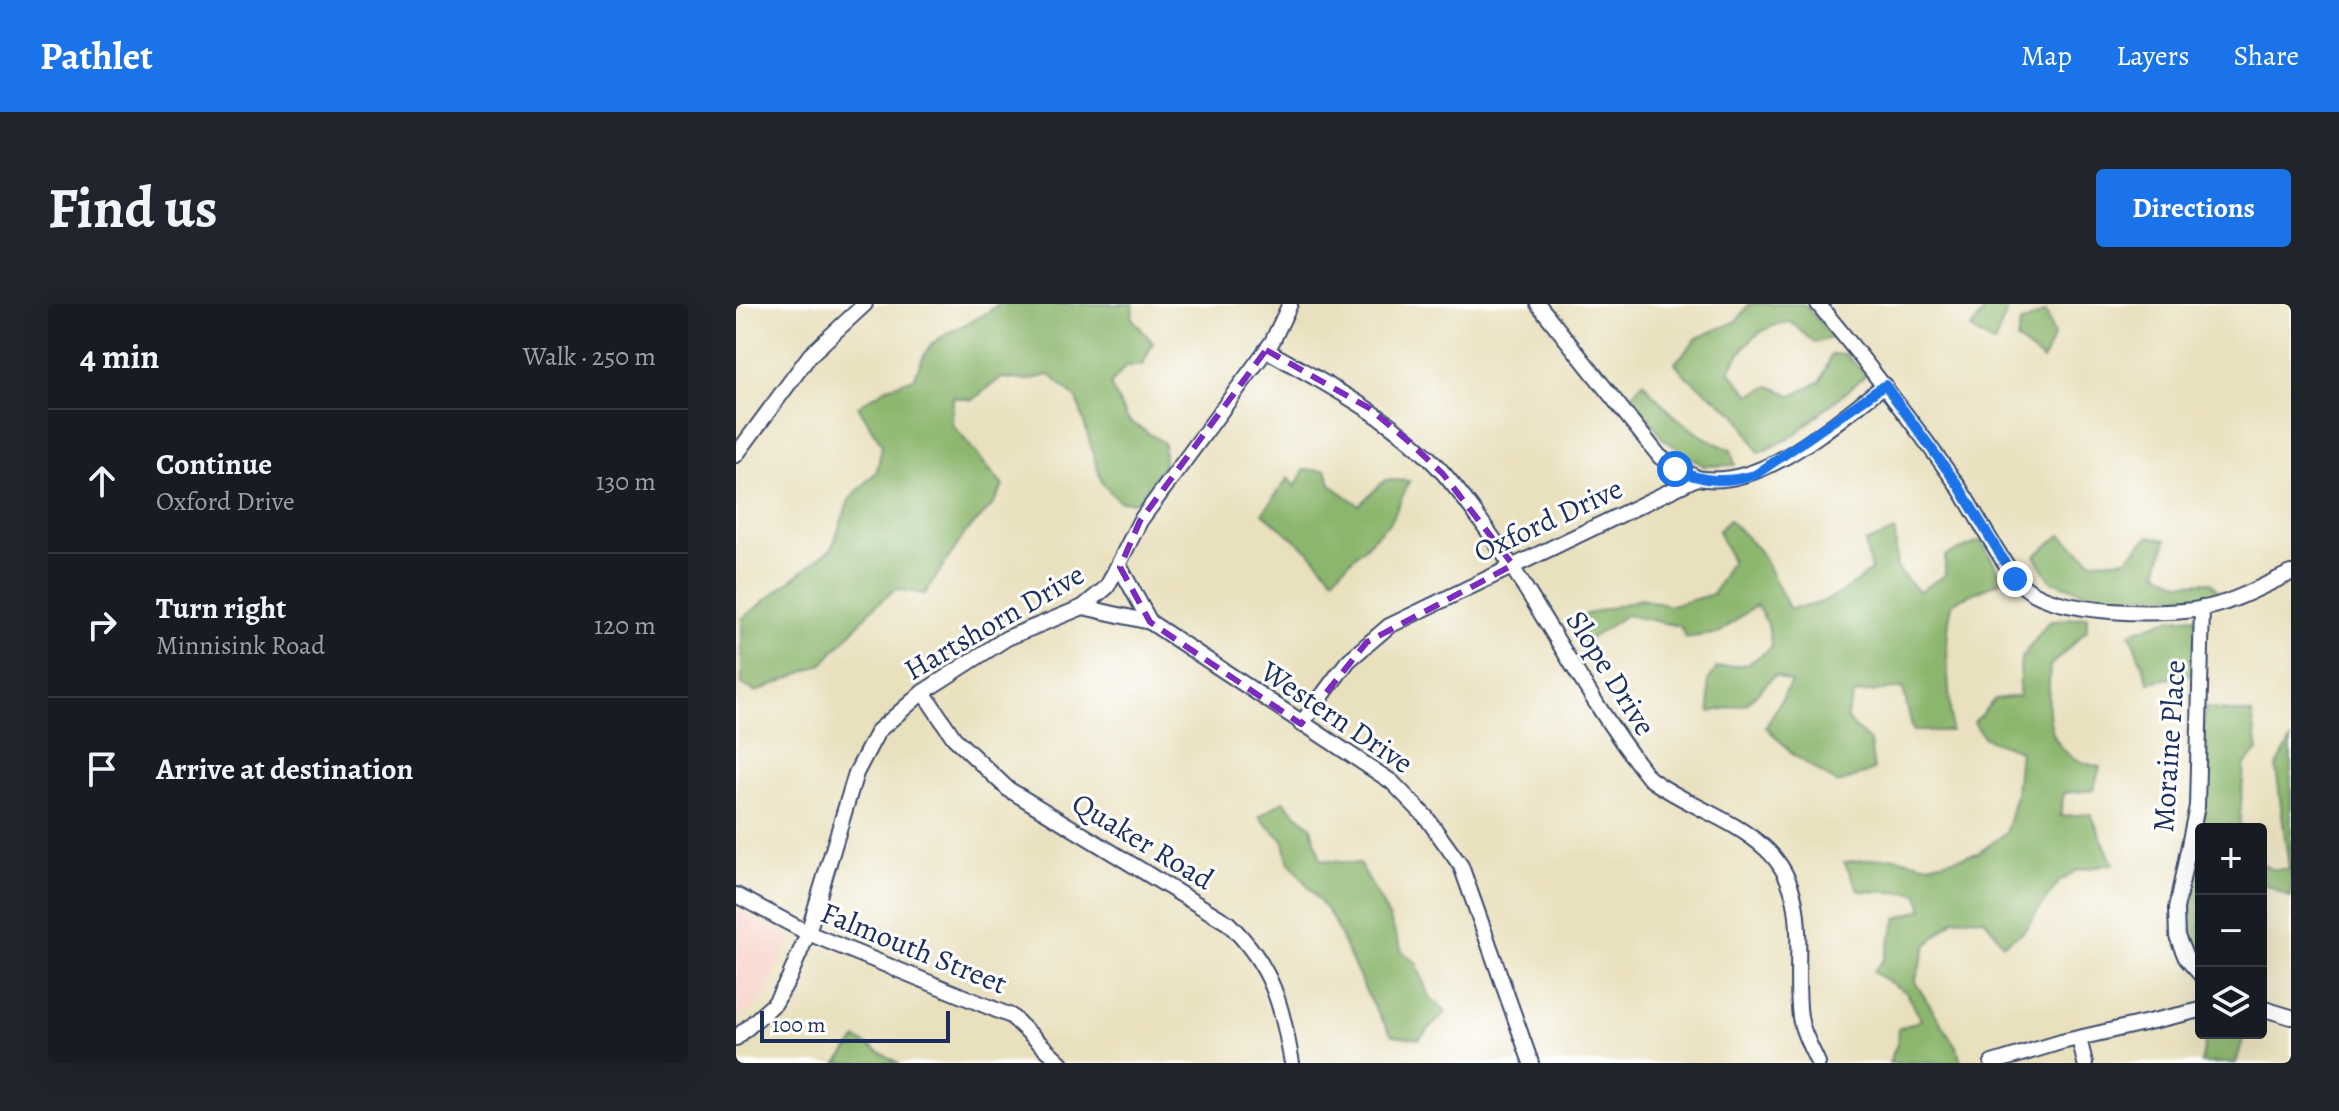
<!DOCTYPE html>
<html lang="en">
<head>
<meta charset="utf-8">
<style>
  body { margin:0; font-family:Alegreya,serif; background:#20242c; color:#f1f3f6 }
  .controls { position:absolute; right:24px; bottom:24px; display:grid; overflow:hidden; border-radius:8px; box-shadow:0 8px 32px #0002 }
  .controls button { width:72px; height:72px; display:grid; place-items:center; padding:0; border:0; border-bottom:2px solid #363941; background:#171b24; color:#f1f3f6; font:40px sans-serif }
  .scale { position:absolute; left:24px; bottom:20px; width:190px; box-sizing:border-box; padding-left:8px; border:4px solid #1b2f5e; border-top:0; font-size:22px; line-height:28px; white-space:nowrap; color:#1b2f5e; -webkit-text-stroke:6px #fff; paint-order:stroke }
  .stop { position:absolute; width:24px; height:24px; margin:-18px; border:6px solid #1a73e8; border-radius:50%; background:#fff }
  .stop.end { background:#1a73e8; border-color:#fff; box-shadow:0 2px 8px #0008 }
  .list { margin:0; padding:0; list-style:none }
  h2 { display:flex; justify-content:space-between; align-items:center; height:104px; margin:0; padding:0 32px; font-size:34px }
  h2 small { font-size:26px; font-weight:400; color:#9ea1a6 }
  .list li { display:grid; grid-template-columns:52px 1fr auto; gap:24px; align-items:center; box-sizing:border-box; height:144px; padding:0 32px; border-top:2px solid #363941 }
  .list b { display:block; font-size:30px; white-space:nowrap }
  .list p { margin:0; font-size:26px; white-space:nowrap; color:#9ea1a6 }
  .list em { font-size:26px; font-style:normal; color:#9ea1a6 }
  .icon { flex:none; width:44px; height:44px; fill:none; stroke:currentColor; stroke-width:2; stroke-linecap:round; stroke-linejoin:round }
  .map { position:relative; flex:none; width:1555px; height:759px; overflow:hidden; border-radius:8px }
  header { display:flex; align-items:center; gap:48px; box-sizing:border-box; height:112px; padding:0 40px; background:#1a73e8; color:#fff }
  header strong { font-size:38px }
  nav { display:flex; gap:44px; margin-inline-start:auto; font-size:28px }
  .intro { display:flex; align-items:center; justify-content:space-between; box-sizing:border-box; height:192px; padding:0 48px }
  h1 { margin:0; font-size:56px }
  .button { padding:20px 36px; border-radius:8px; background:#1a73e8; color:#fff; font-size:28px; font-weight:700 }
  main { display:flex; gap:48px; padding:0 48px }
  aside { flex:1; background:#171b24; border-radius:8px; box-shadow:0 8px 32px #0002 }
  .map>svg:first-child { display:block }
  .built { fill:#f7d1c6 }
  .forest { fill:#8cb66d; stroke:#547266; stroke-width:2 }
  .lines { fill:none; stroke-linecap:round; stroke-linejoin:round }
  .minor-casing { stroke:#3a4a6c; stroke-width:18 }
  .minor { stroke:#fff; stroke-width:14 }
  .route { stroke:#1a73e8; stroke-width:10 }
  .marked { fill:none; stroke:#7b2cbf; stroke-width:6; stroke-dasharray:16 10; stroke-linejoin:round }
  .labels { text-anchor:middle; dominant-baseline:central; stroke-width:6; stroke-linejoin:round; paint-order:stroke }
  .street-label { font-size:30px; fill:#1b2f5e; stroke:#fff }
</style>
</head>
<body>
<header>
<strong>Pathlet</strong>
<nav><a>Map</a><a>Layers</a><a>Share</a></nav>
</header>
<div class="intro"><h1>Find us</h1><a class="button">Directions</a></div>
<main>
<aside>
<h2>4 min<small>Walk · 250 m</small></h2>
<ul class="list">
<li><svg class="icon" aria-label="ahead" viewBox="0 0 24 24"><path d="M12 20V5M6 11l6-6 6 6"/></svg><div><b>Continue</b><p>Oxford Drive</p></div><em>130 m</em></li>
<li><svg class="icon" aria-label="right" viewBox="0 0 24 24"><path d="M7 20v-9h11M14 6l5 5-5 5"/></svg><div><b>Turn right</b><p>Minnisink Road</p></div><em>120 m</em></li>
<li><svg class="icon" aria-label="arrive" viewBox="0 0 24 24"><path d="M6 21V4h12l-3 4 3 4H6"/></svg><div><b>Arrive at destination</b></div></li>
</ul>
</aside>
<div class="map">
<svg width="1555" height="759" viewBox="0 0 1555 759">
  <rect width="100%" height="100%" fill="#fff"/>
  <filter id="ink" filterUnits="userSpaceOnUse"><feTurbulence type="fractalNoise" baseFrequency=".0125" numOctaves="2"/><feDisplacementMap in="SourceGraphic" scale="16" xChannelSelector="R" yChannelSelector="G"/><feConvolveMatrix kernelMatrix="1 2 1 2 8 2 1 2 1" color-interpolation-filters="sRGB"/></filter>
  <filter id="wash" filterUnits="userSpaceOnUse"><feTurbulence type="fractalNoise" baseFrequency=".006" numOctaves="4" result="noise"/><feDisplacementMap in="SourceGraphic" scale="32" xChannelSelector="R" yChannelSelector="G"/><feGaussianBlur stdDeviation="1.8" result="paint"/><feColorMatrix in="noise" values="0 0 0 0 0 0 0 0 0 0 0 0 0 0 0 0 0 1.4 0 .05"/><feComposite in="paint" operator="in"/></filter>
  <g filter="url(#wash)">
    <rect width="100%" height="100%" fill="#e9e0bd"/>
    <!-- built -->
    <polygon class="built" points="0,604 54,634 33,685 18,704 0,715"/>
    <!-- forest -->
    <g class="forest">
      <path d="M262 0H397L396 14 417 39 406 62H390L374 81 392 116 428 139V160L401 198 383 197 366 179 341 95 314 71 291 76 265 74 236 96 217 93 216 120 267 182 256 202 230 228 189 290 159 285 136 305 87 360 20 388 6 380V315L96 244 113 196 141 167 146 141 122 102 153 83 178 74C183 64 188 47 196 40 217 22 243 18 262 0Z"/>
      <path d="M1013 0H1068L1098 33 1079 39 1055 18C1023 21 1008 40 993 67L1014 91 1034 82 1057 92 1085 77 1095 51 1109 50 1130 71 1056 133 1023 149 1001 111 951 73 939 59 961 34 1001 17Z"/>
      <polygon points="1249,0 1274,0 1258,40 1235,25 1250,4"/>
      <polygon points="1310,8 1318,32 1307,56 1281,36 1284,20"/>
      <path d="M907 78C933 110 957 131 995 146L999 161 968 162 927 135 896 91Z"/>
      <polygon points="568,166 590,166 596,182 623,201 649,176 673,177 656,216 597,274 576,250 527,209 552,174 559,183"/>
      <path d="M993 216 1024 247 1053 304C1085 304 1111 287 1135 266L1129 239 1159 227 1161 264 1182 288 1209 271V252L1245 237 1268 276 1217 298C1205 339 1215 384 1215 427H1177L1167 384 1118 390 1110 414 1134 438 1138 466 1102 480 1058 451 1030 423 1055 378 1039 371 1010 400 974 408 972 377 981 364 1012 360 1036 343 1032 320 1020 301 983 329 950 334 944 322 890 311 848 339V311L905 295 935 302 977 290 996 257 982 227Z"/>
      <polygon points="1325,231 1356,257 1391,255 1413,232 1430,236 1421,268 1444,279 1474,278 1488,293 1360,292 1315,277 1299,252"/>
      <path d="M1351 312V326L1314 362C1311 412 1307 453 1364 463L1357 486 1328 489 1324 512 1355 510 1377 560 1341 566 1323 578 1287 628 1267 640 1248 614 1218 615 1190 642 1179 678 1221 744 1225 759H1153L1161 740 1162 725 1185 716 1171 689 1137 668 1148 655 1161 614 1187 605 1181 589 1123 587 1108 558 1159 553 1193 561 1242 549 1270 529 1280 490 1284 447 1248 434 1238 418 1259 395 1283 392 1285 354 1313 318Z"/>
      <polygon points="1459,313 1458,370 1413,378 1394,329 1433,315"/>
      <polygon points="1469,404 1516,410 1522,447 1508,461 1503,525 1465,525 1465,543 1460,539"/>
      <polygon points="1555,436 1555,594 1525,578 1525,560 1535,565 1553,565 1540,463"/>
      <polygon points="547,497 575,523 585,556 624,560 653,613 666,647 681,660 693,693 710,708 683,735 656,731 635,698 595,612 552,557 548,537 523,513"/>
      <path d="M1455 563 1465 565V661C1438 624 1444 605 1455 563Z"/>
      <polygon points="1471,729 1509,729 1500,759 1465,759"/>
      <polygon points="121,735 161,758 162,759 101,759"/>
    </g>
  </g>
  <g filter="url(#ink)">
    <g class="lines">
      <!-- minor casing -->
      <g class="minor-casing">
        <g id="minor">
          <polyline points="802,0 924,153 961,174"/>
          <path d="M1082 0C1130 58 1176 117 1220 179 1237 203 1271 271 1291 285 1325 310 1422 312 1464 305 1495 300 1526 282 1555 269"/>
          <path d="M530 46C594 82 660 115 709 171 789 265 837 378 913 474 949 501 996 514 1029 544 1078 588 1056 656 1064 713 1066 729 1076 745 1082 759"/>
          <polyline points="0,151 74,51 129,0"/>
          <polyline points="384,263 414,318 656,478 690,513 725,562 795,759"/>
          <polyline points="347,303 414,318"/>
          <path d="M187 388 218 434 272 485 492 619C537 663 545 699 556 759"/>
          <path d="M565 420 612 357 653 322 961 174C1027 187 1098 118 1149 81"/>
          <polyline points="0,591 72,629 275,712 325,759"/>
          <polyline points="1465,671 1450,654 1441,632 1440,605 1461,502 1466,304"/>
          <polyline points="1525,704 1555,713"/>
          <polyline points="0,734 39,699 53,674 72,629 120,469 142,427 187,388 271,334 347,303 371,283 404,217 536,38 554,0"/>
          <polyline points="1343,734 1349,759"/>
          <polyline points="1256,759 1325,738 1465,706"/>
        </g>
      </g>
      <!-- minor -->
      <use href="#minor" class="minor"/>
    </g>
  </g>
  <g class="lines" filter="url(#ink)">
    <!-- route -->
    <path class="route" d="M939 165C967 178 989 179 1019 171L1149 81 1222 181 1279 275"/>
  </g>
  <!-- marked area -->
  <path class="marked" d="M530 46 633 104 672 137 707 170 777 261 631 338 565 420 414 318 384 263 404 217Z"/>
  <g class="labels">
    <!-- street labels -->
    <g class="street-label">
      <text transform="translate(812 216) rotate(-25)">Oxford Drive</text>
      <text transform="translate(258 318) rotate(-30)">Hartshorn Drive</text>
      <text transform="translate(875 369) rotate(58)">Slope Drive</text>
      <text transform="translate(601 413) rotate(34)">Western Drive</text>
      <text transform="translate(1433 442) rotate(-86)">Moraine Place</text>
      <text transform="translate(407 537) rotate(31)">Quaker Road</text>
      <text transform="translate(178 644) rotate(22)">Falmouth Street</text>
    </g>
  </g>
</svg>
<div class="controls">
<button>+</button>
<button>−</button>
<button><svg class="icon" aria-label="layers" viewBox="0 0 24 24"><path d="M12 4l9 5-9 5-9-5zM3 14l9 5 9-5"/></svg></button>
</div>
<div class="scale">100 m</div>
<div class="stop" style="left:939px;top:165px"></div>
<div class="stop end" style="left:1279px;top:275px"></div>
</div>
</main>
</body>
</html>
